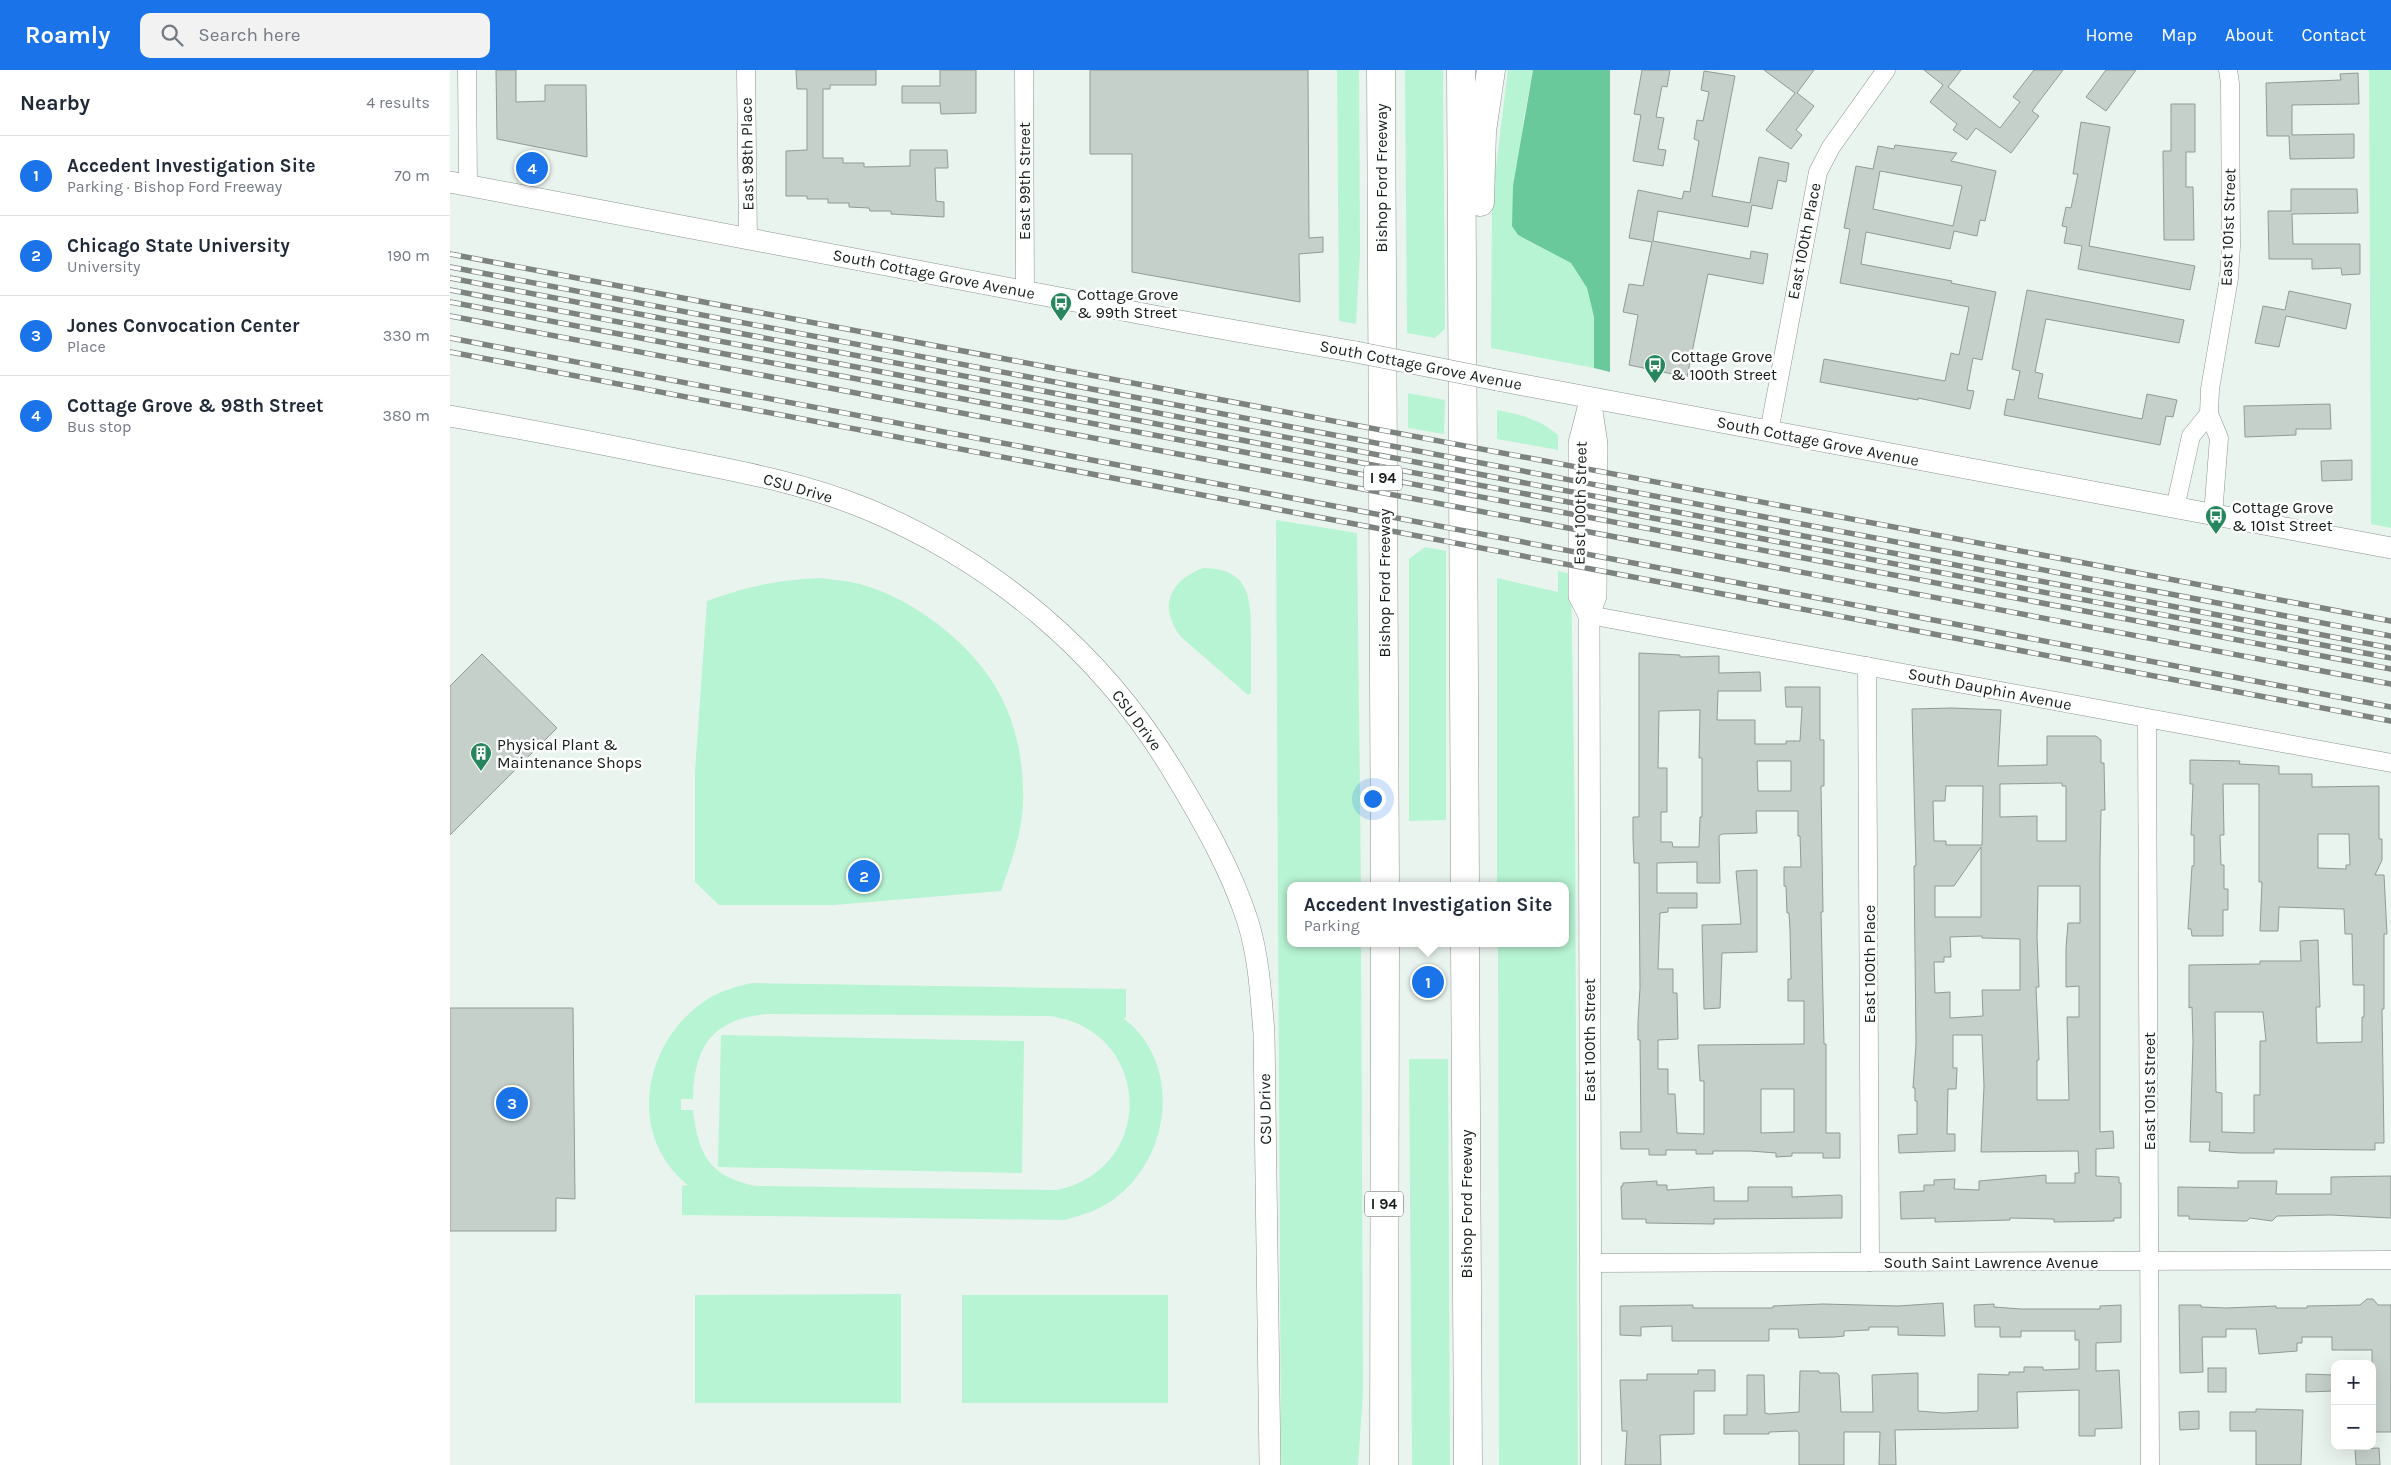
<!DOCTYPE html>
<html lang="en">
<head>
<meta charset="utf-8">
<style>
  body { margin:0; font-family:Karla,sans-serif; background:#f2f2f3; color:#1f2937 }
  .controls { position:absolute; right:15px; bottom:15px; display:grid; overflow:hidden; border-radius:10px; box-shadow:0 5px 20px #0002 }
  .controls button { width:45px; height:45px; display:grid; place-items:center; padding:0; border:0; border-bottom:1px solid #e0e1e3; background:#fff; color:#1f2937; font:25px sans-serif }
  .you { position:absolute; left:922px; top:728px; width:18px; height:18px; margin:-12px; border:4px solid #fff; border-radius:50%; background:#1a73e8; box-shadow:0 0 0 8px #1a73e833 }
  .badge { display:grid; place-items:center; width:32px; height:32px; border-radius:50%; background:#1a73e8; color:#fff; font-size:16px; font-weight:700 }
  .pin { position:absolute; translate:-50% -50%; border:2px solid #fff; box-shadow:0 1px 5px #0006 }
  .popup { position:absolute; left:837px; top:812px; width:282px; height:65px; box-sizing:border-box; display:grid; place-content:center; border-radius:10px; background:#fff; filter:drop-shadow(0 1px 4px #0005); font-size:16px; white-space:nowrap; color:#747a83 }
  .popup b { font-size:19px; color:#1f2937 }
  .popup::after { content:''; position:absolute; left:50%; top:100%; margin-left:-10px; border:10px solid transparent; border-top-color:#fff }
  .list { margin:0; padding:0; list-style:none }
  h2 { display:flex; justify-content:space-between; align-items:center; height:65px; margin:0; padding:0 20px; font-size:21px }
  h2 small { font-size:16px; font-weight:400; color:#747a83 }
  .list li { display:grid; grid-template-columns:32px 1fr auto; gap:15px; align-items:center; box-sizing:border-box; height:80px; padding:0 20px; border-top:1px solid #e0e1e3 }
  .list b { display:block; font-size:19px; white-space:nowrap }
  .list p { margin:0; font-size:16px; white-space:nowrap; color:#747a83 }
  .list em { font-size:16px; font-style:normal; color:#747a83 }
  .icon { flex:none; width:28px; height:28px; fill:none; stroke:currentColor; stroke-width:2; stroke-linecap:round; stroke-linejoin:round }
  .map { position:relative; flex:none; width:1941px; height:1395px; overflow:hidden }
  header { display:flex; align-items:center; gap:30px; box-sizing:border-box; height:70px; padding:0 25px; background:#1a73e8; color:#fff }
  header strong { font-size:24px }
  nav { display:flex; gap:28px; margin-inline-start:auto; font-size:18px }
  .search { width:350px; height:45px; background:#f2f2f3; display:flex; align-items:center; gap:12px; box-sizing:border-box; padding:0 18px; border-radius:10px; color:#747a83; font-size:19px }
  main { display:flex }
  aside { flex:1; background:#fff }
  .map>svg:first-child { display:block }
  .green { fill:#b7f4d3; fill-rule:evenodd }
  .forest { fill:#69c99a }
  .building { fill:#c6d0ca; stroke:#919a95; fill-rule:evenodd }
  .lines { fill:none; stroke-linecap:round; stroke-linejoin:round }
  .minor-casing { stroke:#8a948e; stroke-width:19 }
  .tertiary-casing { stroke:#8a948e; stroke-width:22 }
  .motorway-casing { stroke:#8a948e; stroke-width:29 }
  .minor { stroke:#fff; stroke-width:18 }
  .tertiary { stroke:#fff; stroke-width:21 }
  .motorway { stroke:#fff; stroke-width:28 }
  .rail-casing { stroke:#7d8480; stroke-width:5.5 }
  .rail { stroke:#fdfffe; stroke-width:4; stroke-dasharray:11; stroke-linecap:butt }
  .tertiary-bridge-casing { stroke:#8a948e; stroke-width:22; stroke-linecap:butt }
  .tertiary-bridge { stroke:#fff; stroke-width:21 }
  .labels { text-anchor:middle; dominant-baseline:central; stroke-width:5; stroke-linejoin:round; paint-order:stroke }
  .shield { fill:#fdfffe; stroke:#5c5f5e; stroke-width:1 }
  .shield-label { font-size:15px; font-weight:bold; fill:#171b19 }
  .street-label { font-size:16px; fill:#171b19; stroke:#fdfffe }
  .poi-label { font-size:16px; fill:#171b19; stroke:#fdfffe; text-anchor:start }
</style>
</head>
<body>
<header>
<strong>Roamly</strong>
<div class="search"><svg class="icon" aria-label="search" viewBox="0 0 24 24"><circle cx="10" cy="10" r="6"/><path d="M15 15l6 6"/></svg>Search here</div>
<nav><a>Home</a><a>Map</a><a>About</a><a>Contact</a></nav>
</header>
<main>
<aside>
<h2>Nearby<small>4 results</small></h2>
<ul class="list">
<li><span class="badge">1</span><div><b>Accedent Investigation Site</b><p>Parking · Bishop Ford Freeway</p></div><em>70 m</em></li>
<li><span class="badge">2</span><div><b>Chicago State University</b><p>University</p></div><em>190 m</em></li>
<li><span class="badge">3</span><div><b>Jones Convocation Center</b><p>Place</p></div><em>330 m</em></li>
<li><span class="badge">4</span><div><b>Cottage Grove &amp; 98th Street</b><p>Bus stop</p></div><em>380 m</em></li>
</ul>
</aside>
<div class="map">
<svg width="1941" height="1395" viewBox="0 0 1941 1395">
  <rect width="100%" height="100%" fill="#eaf4ee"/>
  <!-- green -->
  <g class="green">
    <polygon points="887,0 909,0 910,182 906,254 889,251"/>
    <polygon points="955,0 993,0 995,259 985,268 957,263"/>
    <polygon points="1058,0 1083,0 1073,52 1068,165 1121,193 1137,218 1144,247 1144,298 1041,278 1042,129"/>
    <polygon points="1919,0 1941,0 1941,458 1921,454"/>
    <polygon points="958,323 995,330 994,364 958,358"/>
    <path d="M1047 340C1071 345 1090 349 1108 365V380L1047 369Z"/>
    <polygon points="826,450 907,463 911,816 840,816 840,873 911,873 913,1323 908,1395 831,1395"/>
    <polygon points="975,477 996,481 996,750 959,751 959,489"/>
    <path d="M753 498C802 499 801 530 801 569 801 587 801 605 801 623L798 625 731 567C708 537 719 511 753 498Z"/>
    <polygon points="1108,501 1121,504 1125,759 1128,1395 1049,1395 1048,873 1116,873 1116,816 1047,816 1047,508 1108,522"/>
    <path d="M371 508C382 510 394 510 405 513 464 526 533 581 556 637 569 667 574 701 573 733 572 764 561 793 551 821L384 835H269L245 812V701L257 531C298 516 327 510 371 508Z"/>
    <path d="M302 913 676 919V948H673C731 991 722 1082 669 1125 653 1139 634 1145 614 1150L232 1145V1116L238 1115C177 1067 192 976 252 933 266 922 284 917 302 913ZM316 944 599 946C702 959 708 1098 607 1120L306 1116C260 1107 248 1085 243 1040H231V1029H243C244 976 262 950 316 944Z"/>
    <polygon points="271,965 574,971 572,1103 268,1097"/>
    <polygon points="959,989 998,989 1000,1395 962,1395"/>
    <polygon points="451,1224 451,1333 245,1333 245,1225"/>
    <rect x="512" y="1225" width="206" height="108"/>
  </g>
  <!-- forest -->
  <polygon class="forest" points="1083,0 1160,0 1160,302 1144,298 1144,247 1137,218 1121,193 1068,165 1062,156 1063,116"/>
  <!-- building -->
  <g class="building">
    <polygon points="46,0 66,0 66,32 95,31 95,15 136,15 137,87 47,69"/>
    <polygon points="346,0 426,0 426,15 380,15 380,19 373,19 373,88 393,88 393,93 414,93 414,97 460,96 460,80 497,80 498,98 485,98 486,131 494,132 494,147 441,144 441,141 420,141 419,138 399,137 399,133 378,133 378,129 357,129 357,126 336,126 336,81 357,80 357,19 347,19"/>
    <polygon points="490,0 526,0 526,43 491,44 490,33 452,33 452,16 490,16"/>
    <polygon points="640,0 858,0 859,168 873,167 873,182 849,184 850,232 682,202 682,84 640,84"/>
    <polygon points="1192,0 1220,0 1217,17 1212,16 1206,47 1214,48 1208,79 1216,80 1213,96 1183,91 1191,45 1184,44"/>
    <polygon points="1314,0 1364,0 1347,23 1364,36 1346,60 1352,65 1341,79 1316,60 1345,23"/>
    <polygon points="1474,0 1511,0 1498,17 1550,58 1570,32 1563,27 1584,0 1613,0 1582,41 1589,46 1561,83 1526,58 1517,70 1503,60 1507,54 1480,32 1493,15"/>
    <polygon points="1656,0 1686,0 1656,41 1636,27"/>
    <polygon points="1254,1 1285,6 1262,126 1300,133 1309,87 1339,93 1336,112 1328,110 1322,139 1302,135 1298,157 1208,141 1203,171 1300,189 1301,181 1318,184 1313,214 1258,204 1237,307 1179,295 1188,245 1173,242 1179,214 1193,216 1202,172 1179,168 1188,120 1232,129 1234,121 1240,122 1249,71 1244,69 1247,50 1253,51 1259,22 1251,20"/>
    <polygon points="1908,3 1909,34 1842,35 1842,65 1904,64 1904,88 1840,89 1839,66 1817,66 1816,13 1891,10 1890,4"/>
    <polygon points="1721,34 1745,34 1745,82 1736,82 1736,117 1743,117 1744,170 1714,170 1713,81 1721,81"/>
    <polygon points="1631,52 1660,57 1639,176 1745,196 1740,220 1628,199 1632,176 1614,173 1617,157 1612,156 1616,137 1621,138 1628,104 1623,104"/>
    <path d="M1445 75 1507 83 1501 91 1546 101 1535 151 1530 150 1527 166 1504 161 1500 179 1416 162 1411 194 1502 211 1501 213 1546 222 1532 290 1523 288 1517 320 1524 321 1520 339 1468 328V330L1370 312 1374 289 1495 311 1501 283 1509 285 1519 237 1390 213 1400 159 1394 158 1406 96 1423 99 1428 76 1444 79ZM1430 101 1512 116 1503 156 1423 139Z"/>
    <polygon points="1841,119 1907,119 1908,143 1842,144 1843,174 1910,174 1910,204 1892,205 1891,198 1862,199 1862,189 1819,189 1818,141 1841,141"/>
    <polygon points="1577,220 1734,250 1729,273 1596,249 1585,302 1593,304 1588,328 1692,349 1697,324 1727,330 1723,347 1716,346 1710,375 1554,345 1557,329 1564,330 1570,301 1562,299"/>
    <polygon points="1839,221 1901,234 1896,259 1836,246 1829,277 1805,273 1813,236 1835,240"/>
    <polygon points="1880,334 1881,359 1846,359 1846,365 1795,367 1794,336"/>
    <polygon points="1902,390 1902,410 1872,411 1871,391"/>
    <path d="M1189 583 1230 585V587L1269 586V603L1310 602 1311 621H1268L1267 650H1305V674H1336V671H1350L1352 637H1336L1335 617H1370V670H1374V716H1371L1373 842H1371L1374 974H1376V1063H1390V1088H1373V1083H1342V1086L1326 1087V1083L1300 1081H1263V1084H1246V1080H1216V1085H1199V1079H1171L1170 1062H1191L1190 970H1188V952L1190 918 1189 793H1184L1183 768V747H1189ZM1250 640 1249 688H1252V747H1250L1249 777H1223L1222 772H1211V742H1217V698H1208L1209 641ZM1307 691H1341V721H1308ZM1306 741H1348V766H1350L1351 797H1334V816H1336L1337 843H1339L1340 860 1341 909H1338V931H1354V974L1248 975 1250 1011H1254V1064L1227 1063 1225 1024H1218V999H1208V970L1228 969 1227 923H1223V899H1208L1210 843 1218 842V838H1247V823H1207V793L1247 792V813H1270L1269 766 1272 764 1307 763ZM1311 1019H1344V1062L1311 1063Z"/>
    <polygon points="32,584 107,658 0,765 0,616"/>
    <path d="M1502 638 1551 640 1548 696 1597 695V666H1646L1651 670V693H1654L1655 740H1651L1650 790V1062L1663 1061 1664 1078 1646 1079V1106L1669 1107V1113H1671V1148H1664V1151L1604 1152V1149L1560 1148V1150L1485 1152V1148L1451 1149 1450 1122 1474 1121V1115H1484V1110L1505 1109 1504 1119 1529 1120V1111L1596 1105V1113H1625V1103H1629L1628 1081 1531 1082 1534 1016 1532 965H1503V998H1507L1506 1019H1498L1497 1064H1505V1081L1449 1083 1448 1065 1467 1064V1031H1465V1018H1463L1466 974 1464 796H1466L1462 639ZM1612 713V716H1616V771H1587V746L1550 747V714ZM1496 716H1533L1532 775H1496V771H1484L1483 731H1495ZM1531 777V847H1485V816H1504ZM1588 816H1630V853H1618L1616 878V917L1629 916V947H1617L1619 1030H1587V990H1589L1586 917H1589L1587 867ZM1532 866V868L1570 869V920H1532L1533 946 1500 948V922L1485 923 1484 892H1494V887H1501L1500 867Z"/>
    <path d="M1740 690 1790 691 1789 694 1829 696V704H1862V717L1929 716V769H1932V790L1925 805H1934L1937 864H1934V939H1932L1934 1073H1925V1080L1824 1079V1083H1790L1759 1081 1760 1072H1740L1743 972 1742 937 1739 938V895L1810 894V891H1851L1850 871 1868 870 1870 937H1866L1867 973 1912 972V947H1914V915H1903L1902 864H1895L1894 839 1829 837 1828 861H1810L1812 812H1809V714H1773L1774 765H1770L1771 795H1774V819H1778V840H1773V866H1742L1741 859H1738L1742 796H1744V765H1741L1743 714H1740ZM1868 764H1899L1900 795H1896V799L1868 798ZM1765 942H1813L1816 971H1810V1025H1804V1063L1772 1062V1023L1766 1022Z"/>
    <polygon points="1307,800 1307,882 1272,883 1270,938 1254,939 1252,855 1291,854 1286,801"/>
    <polygon points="0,938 123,938 125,1129 106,1128 106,1161 0,1161"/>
    <polygon points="1941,1106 1941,1148 1881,1145 1827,1146 1822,1151 1800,1148 1797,1151 1791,1151 1739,1149 1739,1146 1728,1146 1728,1117 1788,1118 1788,1111 1827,1111 1826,1124 1881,1124 1881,1107"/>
    <polygon points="1207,1111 1207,1115 1217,1115 1217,1120 1264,1117 1264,1131 1298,1131 1298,1117 1342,1117 1342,1127 1390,1125 1392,1126 1392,1148 1264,1149 1264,1154 1196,1153 1196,1149 1172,1149 1171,1116 1173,1116 1173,1113"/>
    <polygon points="1917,1229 1923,1229 1928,1235 1941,1235 1941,1362 1922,1362 1922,1280 1882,1280 1882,1267 1852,1267 1852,1273 1847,1273 1847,1281 1809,1284 1806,1259 1776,1259 1776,1267 1752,1267 1753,1302 1730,1303 1729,1235 1751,1235 1751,1237 1776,1238 1826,1236 1826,1238 1857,1238 1857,1236 1910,1235"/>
    <polygon points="1493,1233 1495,1266 1448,1265 1448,1257 1419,1257 1419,1260 1394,1261 1394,1266 1385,1267 1349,1268 1348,1259 1319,1259 1319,1271 1222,1271 1222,1256 1191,1257 1191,1266 1170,1265 1170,1236 1243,1235 1243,1238 1323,1238 1323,1236 1373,1234 1448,1236"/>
    <polygon points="1544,1234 1544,1237 1571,1239 1650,1239 1650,1236 1671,1235 1671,1272 1646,1273 1646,1301 1669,1300 1672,1358 1645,1359 1645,1366 1629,1366 1629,1320 1567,1322 1568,1358 1445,1360 1446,1395 1429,1395 1430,1362 1394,1362 1394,1395 1349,1395 1349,1363 1347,1361 1319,1362 1319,1364 1274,1364 1274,1345 1297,1345 1297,1305 1314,1305 1315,1343 1319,1344 1349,1342 1350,1301 1369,1301 1369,1303 1387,1303 1389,1305 1391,1342 1423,1342 1422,1305 1468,1303 1468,1341 1494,1343 1528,1341 1528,1304 1559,1305 1559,1302 1574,1302 1574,1297 1593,1297 1593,1300 1629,1299 1629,1270 1625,1270 1625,1261 1571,1261 1571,1267 1550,1267 1550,1257 1525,1257 1524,1235"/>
    <rect x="1758" y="1298" width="18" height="24"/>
    <polygon points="1248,1300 1265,1300 1265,1321 1244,1321 1244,1364 1210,1365 1211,1395 1175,1395 1177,1361 1172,1361 1170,1310 1197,1310 1197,1304 1248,1304"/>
    <polygon points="1856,1304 1885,1305 1885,1321 1856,1322"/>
    <polygon points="1806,1339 1853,1340 1851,1395 1806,1395 1806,1361 1780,1361 1780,1342 1806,1342"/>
    <polygon points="1749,1341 1749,1359 1730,1360 1729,1342"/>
    <polygon points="1929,1378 1930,1395 1906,1395 1905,1379"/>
  </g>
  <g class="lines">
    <!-- minor casing -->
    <g class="minor-casing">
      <g id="minor">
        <polyline points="17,0 18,115"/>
        <polyline points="296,0 298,169"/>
        <polyline points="574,0 575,221"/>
        <polyline points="1319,362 1368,102 1381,77 1436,0"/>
        <polyline points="1725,438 1741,366 1759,344"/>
        <polyline points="1763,445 1769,368 1759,344 1760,319 1779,208 1781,176 1780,13 1778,0"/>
        <polyline points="1139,545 1941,693"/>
        <polyline points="1417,596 1420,1192"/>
        <polyline points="1697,648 1700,1395"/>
        <polyline points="1140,1193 1941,1190"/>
      </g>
    </g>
    <!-- tertiary casing -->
    <g class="tertiary-casing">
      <g id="tertiary">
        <polyline points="0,112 741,253 906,282"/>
        <polyline points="1047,310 1941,478"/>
        <polyline points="1140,328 1147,374 1146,526 1139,545 1141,1395"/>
        <polyline points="1138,338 1129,373 1129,526 1139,545"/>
        <path d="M0 346C74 359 147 373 221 388 287 401 354 413 417 439 544 492 652 583 723 701 752 749 781 799 798 852 809 888 811 926 814 963L820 1395"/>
      </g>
    </g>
    <!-- motorway casing -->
    <g class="motorway-casing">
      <g id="motorway">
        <polyline points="931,0 935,816"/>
        <polyline points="1011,0 1015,816"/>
        <polyline points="1030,132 1032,61 1041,0"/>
        <polyline points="1015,873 1018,1395"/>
        <polyline points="934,1395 935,873"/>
      </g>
    </g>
    <!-- minor -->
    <use href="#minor" class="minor"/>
    <!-- tertiary -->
    <use href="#tertiary" class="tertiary"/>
    <!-- motorway -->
    <use href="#motorway" class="motorway"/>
    <!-- rail casing -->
    <g class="rail-casing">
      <g id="rail">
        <polyline points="0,184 1941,551"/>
        <polyline points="0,197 1941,566"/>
        <polyline points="0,208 1941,578"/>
        <polyline points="0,220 1941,588"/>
        <polyline points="0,232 1941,599"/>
        <polyline points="0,246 1941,614"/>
        <polyline points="0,268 1941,637"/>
        <polyline points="0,282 1941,651"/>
      </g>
    </g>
    <!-- rail -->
    <use href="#rail" class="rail"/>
    <!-- tertiary-bridge casing -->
    <g class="tertiary-bridge-casing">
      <polyline id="tertiary-bridge" points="906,282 1047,310"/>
    </g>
    <!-- tertiary-bridge -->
    <use href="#tertiary-bridge" class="tertiary-bridge"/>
  </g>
  <!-- icons -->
  <defs>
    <g id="bus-pin" transform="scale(1.125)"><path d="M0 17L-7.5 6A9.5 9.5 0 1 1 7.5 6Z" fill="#27865d" stroke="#fdfffe"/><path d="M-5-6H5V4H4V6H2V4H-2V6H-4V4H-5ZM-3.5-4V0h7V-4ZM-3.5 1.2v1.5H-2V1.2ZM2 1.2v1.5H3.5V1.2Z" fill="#fff"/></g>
    <g id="building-pin" transform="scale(1.125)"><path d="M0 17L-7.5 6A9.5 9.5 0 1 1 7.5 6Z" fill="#27865d" stroke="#fdfffe"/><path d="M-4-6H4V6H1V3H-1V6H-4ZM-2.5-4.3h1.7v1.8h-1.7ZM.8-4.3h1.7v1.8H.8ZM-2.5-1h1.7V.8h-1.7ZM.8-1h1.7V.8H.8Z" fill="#fff"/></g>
  </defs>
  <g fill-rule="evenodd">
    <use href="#bus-pin" x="611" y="233"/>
    <use href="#bus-pin" x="1205" y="295"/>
    <use href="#bus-pin" x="1766" y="446"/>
    <use href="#building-pin" x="31" y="683"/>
  </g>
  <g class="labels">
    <!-- shield labels -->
    <g class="shield">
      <rect x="914" y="395.5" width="38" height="25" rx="4"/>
      <rect x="915" y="1121.5" width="38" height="25" rx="4"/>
    </g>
    <g class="shield-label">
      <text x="933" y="408">I 94</text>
      <text x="934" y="1134">I 94</text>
    </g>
    <!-- street labels -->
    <g class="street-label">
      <text transform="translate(297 84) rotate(-91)">East 98th Place</text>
      <text transform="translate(931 108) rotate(-90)">Bishop Ford Freeway</text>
      <text transform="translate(574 111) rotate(-90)">East 99th Street</text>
      <text transform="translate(1778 157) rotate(-88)">East 101st Street</text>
      <text transform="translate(1354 171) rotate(-79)">East 100th Place</text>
      <text transform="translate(484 204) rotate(11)">South Cottage Grove Avenue</text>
      <text transform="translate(971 295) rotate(11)">South Cottage Grove Avenue</text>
      <text transform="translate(1368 371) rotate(11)">South Cottage Grove Avenue</text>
      <text transform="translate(348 418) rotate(16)">CSU Drive</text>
      <text transform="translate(1130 433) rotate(-89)">East 100th Street</text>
      <text transform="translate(934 513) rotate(-90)">Bishop Ford Freeway</text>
      <text transform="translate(1540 619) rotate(11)">South Dauphin Avenue</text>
      <text transform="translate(687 650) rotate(53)">CSU Drive</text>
      <text transform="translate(1419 894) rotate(-90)">East 100th Place</text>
      <text transform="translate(1139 970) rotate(-90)">East 100th Street</text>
      <text transform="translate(1699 1021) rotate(-90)">East 101st Street</text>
      <text transform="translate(815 1039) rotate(-91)">CSU Drive</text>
      <text transform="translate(1016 1134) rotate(-90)">Bishop Ford Freeway</text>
      <text x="1541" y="1192">South Saint Lawrence Avenue</text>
    </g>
    <!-- poi labels -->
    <g class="poi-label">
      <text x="627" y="224">Cottage Grove<tspan x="627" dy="18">&amp; 99th Street</tspan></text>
      <text x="1221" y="286">Cottage Grove<tspan x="1221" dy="18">&amp; 100th Street</tspan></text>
      <text x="1782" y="437">Cottage Grove<tspan x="1782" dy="18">&amp; 101st Street</tspan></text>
      <text x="47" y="674">Physical Plant &amp;<tspan x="47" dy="18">Maintenance Shops</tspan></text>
    </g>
  </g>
</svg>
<div class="controls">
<button>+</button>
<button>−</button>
</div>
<div class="you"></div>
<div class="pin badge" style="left:978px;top:912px">1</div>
<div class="popup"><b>Accedent Investigation Site</b>Parking</div>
<div class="pin badge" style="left:414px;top:806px">2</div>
<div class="pin badge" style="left:62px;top:1033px">3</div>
<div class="pin badge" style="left:82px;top:98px">4</div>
</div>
</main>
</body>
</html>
